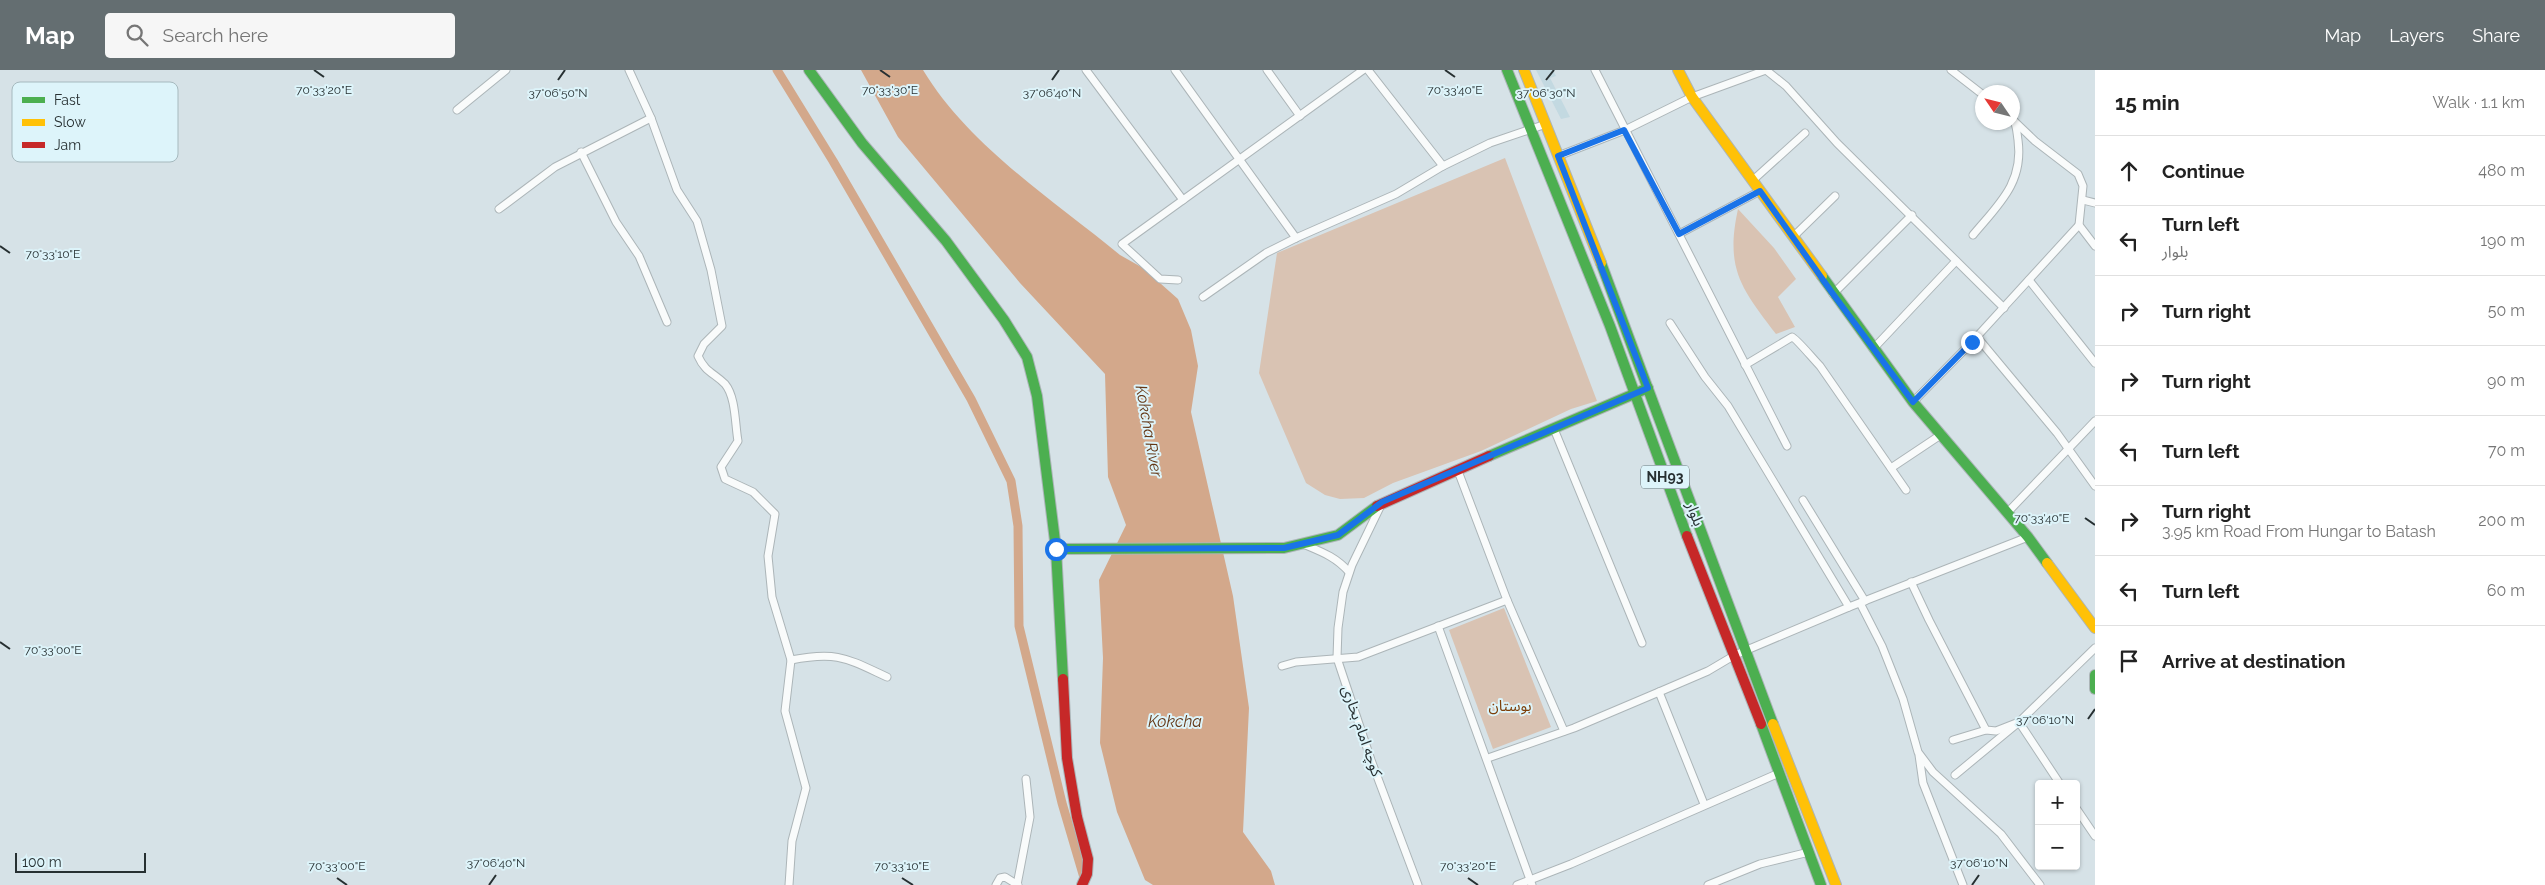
<!DOCTYPE html>
<html lang="en">
<head>
<meta charset="utf-8">
<style>
  body { margin:0; font-family:Raleway,"Noto Sans Arabic",sans-serif; background:#f6f6f6; color:#222 }
  .controls { position:absolute; right:15px; bottom:15px; display:grid; overflow:hidden; border-radius:5px; box-shadow:0 1px 4px #0004 }
  .controls button { width:45px; height:45px; display:grid; place-items:center; padding:0; border:0; border-bottom:1px solid #e0e0e0; background:#fff; color:#222; font:25px sans-serif }
  .compass { position:absolute; left:1975px; top:15px; width:45px; height:45px; border-radius:50%; background:#fff; box-shadow:0 1px 4px #0004; rotate:305deg }
  .scale { position:absolute; left:15px; bottom:12px; width:131px; box-sizing:border-box; padding-left:5px; border:2px solid #273032; border-top:0; font-size:14px; line-height:18px; white-space:nowrap; color:#273032; -webkit-text-stroke:4px #ddf4fa; paint-order:stroke }
  .stop { position:absolute; width:15px; height:15px; margin:-11px; border:4px solid #1a73e8; border-radius:50%; background:#fff }
  .stop.end { background:#1a73e8; border-color:#fff; box-shadow:0 1px 5px #0008 }
  .list { margin:0; padding:0; list-style:none }
  h2 { display:flex; justify-content:space-between; align-items:center; height:65px; margin:0; padding:0 20px; font-size:21px }
  h2 small { font-size:16px; font-weight:400; color:#767676 }
  .list li { display:grid; grid-template-columns:32px 1fr auto; gap:15px; align-items:center; box-sizing:border-box; height:70px; padding:0 20px; border-top:1px solid #e0e0e0 }
  .list b { display:block; font-size:19px; white-space:nowrap }
  .list p { margin:0; font-size:16px; white-space:nowrap; color:#767676 }
  .list em { font-size:16px; font-style:normal; color:#767676 }
  .icon { flex:none; width:28px; height:28px; fill:none; stroke:currentColor; stroke-width:2; stroke-linecap:round; stroke-linejoin:round }
  .map { position:relative; flex:none; width:2095px; height:815px; overflow:hidden }
  header { display:flex; align-items:center; gap:30px; box-sizing:border-box; height:70px; padding:0 25px; background:#646e71; color:#fff }
  header strong { font-size:24px }
  nav { display:flex; gap:28px; margin-inline-start:auto; font-size:18px }
  .search { width:350px; height:45px; background:#f6f6f6; display:flex; align-items:center; gap:12px; box-sizing:border-box; padding:0 18px; border-radius:5px; color:#767676; font-size:19px }
  main { display:flex }
  aside { flex:1; background:#fff }
  .map>svg:first-child { display:block }
  .built { fill:#c3d9e1 }
  .green { fill:#d9c3b3 }
  .water { fill:#d3a88b }
  .lines { fill:none; stroke-linecap:round; stroke-linejoin:round }
  .canal { stroke:#d3a88b; stroke-width:9 }
  .street-casing { stroke:#acb5b8; stroke-width:9 }
  .fast-casing { stroke:#acb5b8; stroke-width:12 }
  .slow-casing { stroke:#acb5b8; stroke-width:12 }
  .jam-casing { stroke:#acb5b8; stroke-width:12 }
  .street { stroke:#f9fbfb; stroke-width:7 }
  .fast { stroke:#4caf50; stroke-width:10 }
  .slow { stroke:#ffc107; stroke-width:10 }
  .jam { stroke:#c62828; stroke-width:10 }
  .route { stroke:#1a73e8; stroke-width:6 }
  .ticks { fill:none; stroke:#273032; stroke-width:2 }
  .labels { text-anchor:middle; dominant-baseline:central; stroke-width:4; stroke-linejoin:round; paint-order:stroke }
  .shield { fill:#ddf4fa; stroke:#5e6b6e; stroke-width:1 }
  .shield-label { font-size:14px; font-weight:bold; fill:#273032 }
  .street-label { font-size:15px; fill:#273032; stroke:#ddf4fa }
  .park-label { font-size:15px; fill:#7c3e08; stroke:#ddf4fa }
  .water-label { font-size:16px; font-style:italic; fill:#643716; stroke:#ddf4fa }
  .key { fill:#ddf4fa; stroke:#a6b9be; stroke-width:1 }
  .key-label { font-size:14px; fill:#273032 }
  .ticks-label { font-size:12px; text-anchor:middle; fill:#273032; stroke:#ddf4fa; stroke-width:4; stroke-linejoin:round; paint-order:stroke }
</style>
</head>
<body>
<header>
<strong>Map</strong>
<div class="search"><svg class="icon" aria-label="search" viewBox="0 0 24 24"><circle cx="10" cy="10" r="6"/><path d="M15 15l6 6"/></svg>Search here</div>
<nav><a>Map</a><a>Layers</a><a>Share</a></nav>
</header>
<main>
<div class="map">
<svg width="2095" height="815" viewBox="0 0 2095 815">
  <rect width="100%" height="100%" fill="#d6e2e7"/>
  <!-- built -->
  <polygon class="built" points="1536,0 1553,0 1556,6 1550,8 1570,47 1561,49"/>
  <!-- green -->
  <g class="green">
    <polygon points="1505,88 1597,331 1571,339 1481,381 1393,413 1364,428 1340,429 1325,425 1306,413 1259,303 1277,183"/>
    <path d="M1738 139 1774 178 1796 209 1778 227 1795 257 1776 264C1741 218 1725 199 1738 139Z"/>
    <polygon points="1504,538 1551,657 1493,679 1449,560"/>
  </g>
  <!-- water -->
  <path class="water" d="M861 0H923C969 76 1052 129 1120 185L1143 198 1178 229 1191 260 1198 296 1191 342 1233 526 1249 638 1243 762 1271 801 1275 815H1153L1145 810 1117 742 1100 673 1103 588 1099 510 1126 455 1108 407 1105 304 1020 213 898 67Z"/>
  <g class="lines">
    <!-- canal -->
    <polyline class="canal" points="777,0 833,91 971,329 1011,411 1018,456 1019,556 1062,733 1085,811"/>
    <!-- street casing -->
    <g class="street-casing">
      <g id="street">
        <path d="M629 0 651 48 677 120 697 151 711 200 722 256 704 274 698 286C705 302 714 303 725 314 736 327 735 355 738 371L721 397 725 409 753 422 775 444 768 486 772 527 791 590 785 641 806 718 792 771 789 815"/>
        <polyline points="1086,0 1183,130"/>
        <polyline points="1175,0 1296,168"/>
        <polyline points="1267,0 1300,46"/>
        <polyline points="1368,0 1443,96"/>
        <polyline points="1595,0 1787,376"/>
        <polyline points="1766,0 1786,16 1837,73 2004,238"/>
        <polyline points="1951,0 1982,24"/>
        <polyline points="457,40 506,0"/>
        <polyline points="2012,49 2035,71 2078,104 2083,116 2079,155 2095,176"/>
        <polyline points="581,82 616,152 639,186 667,252"/>
        <polyline points="1558,86 1625,60 1692,27 1766,0"/>
        <polyline points="1752,111 1805,63"/>
        <polyline points="2083,130 2095,133"/>
        <polyline points="499,139 555,97 651,48"/>
        <polyline points="1679,164 1760,121"/>
        <path d="M1973 165C1998 135 2024 113 2018 70 2017 64 2017 57 2014 51"/>
        <polyline points="1794,166 1835,126"/>
        <polyline points="1178,210 1160,209 1122,174 1363,0"/>
        <polyline points="2029,210 2095,293"/>
        <polyline points="1833,224 1912,145"/>
        <polyline points="1203,227 1266,183 1296,168 1396,124 1443,96 1490,73 1546,54"/>
        <polyline points="1670,253 1705,307 1728,336 1849,537"/>
        <polyline points="1977,267 2057,363 2095,416"/>
        <polyline points="1873,279 1956,191"/>
        <path d="M1745 295 1792 267C1796 268 1814 290 1820 296L1906 420"/>
        <polyline points="1913,332 1972,272 2079,155"/>
        <polyline points="1554,359 1642,573"/>
        <polyline points="1891,398 1942,364"/>
        <polyline points="1458,401 1507,530 1564,661"/>
        <polyline points="1803,430 1865,531"/>
        <polyline points="1382,433 1352,495 1343,522 1338,558 1337,588 1371,690 1418,815"/>
        <polyline points="2007,443 2095,351"/>
        <path d="M1303 474C1322 482 1336 487 1349 502"/>
        <polyline points="1911,512 1929,550 1986,660 1996,661 2019,652 2095,578"/>
        <polyline points="1860,533 1882,576 1903,629 1918,682 1933,702 2001,764 2040,815"/>
        <polyline points="1438,556 1532,815"/>
        <path d="M791 590C837 581 846 588 887 607"/>
        <polyline points="1282,596 1296,592 1358,587 1507,530"/>
        <polyline points="1953,670 1986,660"/>
        <polyline points="1919,685 1923,713 1963,815"/>
        <polyline points="1488,688 1574,658 1659,622"/>
        <polyline points="1955,705 2019,652 2060,714"/>
        <polyline points="1704,734 1659,622 1708,601 1735,585 1849,537 2028,467"/>
        <polyline points="2076,738 2095,766"/>
        <polyline points="996,815 1000,808 1005,807 1018,815"/>
        <polyline points="1017,815 1030,747 1026,709"/>
        <polyline points="1517,815 1571,794 1779,703"/>
        <polyline points="1708,815 1760,794 1809,782"/>
      </g>
    </g>
    <!-- fast casing -->
    <g class="fast-casing">
      <g id="fast">
        <polyline points="809,0 862,73 946,171 1004,250 1027,287 1037,326 1056,479 1063,609"/>
        <polyline points="1507,0 1610,256 1687,466"/>
        <polyline points="1601,193 1773,654"/>
        <polyline points="1822,206 1913,332 2028,467 2047,493"/>
        <polyline points="1489,386 1648,318"/>
        <polyline points="1056,479 1284,478 1338,465 1377,436"/>
        <polyline points="2095,605 2095,619"/>
        <polyline points="1761,654 1821,815"/>
      </g>
    </g>
    <!-- slow casing -->
    <g class="slow-casing">
      <g id="slow">
        <polyline points="1524,0 1601,193"/>
        <polyline points="1678,0 1692,27 1822,206"/>
        <polyline points="2047,493 2095,558"/>
        <polyline points="1773,654 1836,815"/>
      </g>
    </g>
    <!-- jam casing -->
    <g class="jam-casing">
      <g id="jam">
        <polyline points="1377,436 1489,386"/>
        <polyline points="1687,466 1761,654"/>
        <polyline points="1063,609 1067,688 1077,747 1088,789 1087,804 1082,815"/>
      </g>
    </g>
    <!-- street -->
    <use href="#street" class="street"/>
    <!-- fast -->
    <use href="#fast" class="fast"/>
    <!-- slow -->
    <use href="#slow" class="slow"/>
    <!-- jam -->
    <use href="#jam" class="jam"/>
  </g>
  <g class="lines">
    <!-- route -->
    <polyline class="route" points="1056,479 1284,478 1338,465 1382,432 1648,318 1558,86 1624,60 1679,164 1760,121 1833,224 1913,332 1972,272"/>
  </g>
  <!-- ticks -->
  <path class="ticks" d="M314 0 324 7M880 0 890 7M1445 0 1455 7M558 10 565 0M1052 10 1059 0M1546 10 1554 0M0 176 10 183M2085 448 2095 455M0 572 10 579M2088 649 2095 639M337 808 347 815M902 808 913 815M1468 808 1478 815M489 815 496 805M1972 815 1979 805"/>
  <g class="labels">
    <!-- shield labels -->
    <rect class="shield" x="1641" y="395.5" width="48" height="23" rx="4"/>
    <g class="shield-label">
      <text x="1665" y="407">NH93</text>
    </g>
    <!-- street labels -->
    <g class="street-label">
      <text transform="translate(1695 444) rotate(69)">بلوار</text>
      <text transform="translate(1362 661) rotate(71)">کوچه امام بخاری</text>
    </g>
    <!-- park labels -->
    <g class="park-label">
      <text x="1510" y="636">بوستان</text>
    </g>
    <!-- water labels -->
    <g class="water-label">
      <text transform="translate(1149 361) rotate(80)">Kokcha River</text>
      <text x="1175" y="651">Kokcha</text>
    </g>
  </g>
  <!-- legend -->
  <rect x="12" y="12" width="166" height="80" rx="8" class="key"/>
  <rect x="22" y="27" width="23" height="6" fill="#4caf50"/>
  <rect x="22" y="49" width="23" height="7" fill="#ffc107"/>
  <rect x="22" y="72" width="23" height="6" fill="#c62828"/>
  <g class="key-label">
    <text x="54" y="35">Fast</text>
    <text x="54" y="57">Slow</text>
    <text x="54" y="80">Jam</text>
  </g>
  <g class="ticks-label">
    <text x="890" y="24">70°33'30"E</text>
    <text x="324" y="24">70°33'20"E</text>
    <text x="1455" y="24">70°33'40"E</text>
    <text x="558" y="27">37°06'50"N</text>
    <text x="1052" y="27">37°06'40"N</text>
    <text x="1546" y="27">37°06'30"N</text>
    <text x="53" y="188">70°33'10"E</text>
    <text x="2042" y="452">70°33'40"E</text>
    <text x="53" y="584">70°33'00"E</text>
    <text x="2045" y="654">37°06'10"N</text>
    <text x="496" y="797">37°06'40"N</text>
    <text x="1979" y="797">37°06'10"N</text>
    <text x="337" y="800">70°33'00"E</text>
    <text x="902" y="800">70°33'10"E</text>
    <text x="1468" y="800">70°33'20"E</text>
  </g>
</svg>
<div class="controls">
<button>+</button>
<button>−</button>
</div>
<svg class="compass" viewBox="-18 -18 36 36"><path d="M0-13l5 13h-10z" fill="#e53935"/><path d="M0 13l5-13h-10z" fill="#767676"/></svg>
<div class="scale">100 m</div>
<div class="stop" style="left:1056px;top:479px"></div>
<div class="stop end" style="left:1972px;top:272px"></div>
</div>
<aside>
<h2>15 min<small>Walk · 1.1 km</small></h2>
<ul class="list">
<li><svg class="icon" aria-label="ahead" viewBox="0 0 24 24"><path d="M12 20V5M6 11l6-6 6 6"/></svg><div><b>Continue</b></div><em>480 m</em></li>
<li><svg class="icon" aria-label="left" viewBox="0 0 24 24"><path d="M17 20v-9H6M10 6l-5 5 5 5"/></svg><div><b>Turn left</b><p>بلوار</p></div><em>190 m</em></li>
<li><svg class="icon" aria-label="right" viewBox="0 0 24 24"><path d="M7 20v-9h11M14 6l5 5-5 5"/></svg><div><b>Turn right</b></div><em>50 m</em></li>
<li><svg class="icon" aria-label="right" viewBox="0 0 24 24"><path d="M7 20v-9h11M14 6l5 5-5 5"/></svg><div><b>Turn right</b></div><em>90 m</em></li>
<li><svg class="icon" aria-label="left" viewBox="0 0 24 24"><path d="M17 20v-9H6M10 6l-5 5 5 5"/></svg><div><b>Turn left</b></div><em>70 m</em></li>
<li><svg class="icon" aria-label="right" viewBox="0 0 24 24"><path d="M7 20v-9h11M14 6l5 5-5 5"/></svg><div><b>Turn right</b><p>3.95 km Road From Hungar to Batash</p></div><em>200 m</em></li>
<li><svg class="icon" aria-label="left" viewBox="0 0 24 24"><path d="M17 20v-9H6M10 6l-5 5 5 5"/></svg><div><b>Turn left</b></div><em>60 m</em></li>
<li><svg class="icon" aria-label="arrive" viewBox="0 0 24 24"><path d="M6 21V4h12l-3 4 3 4H6"/></svg><div><b>Arrive at destination</b></div></li>
</ul>
</aside>
</main>
</body>
</html>
